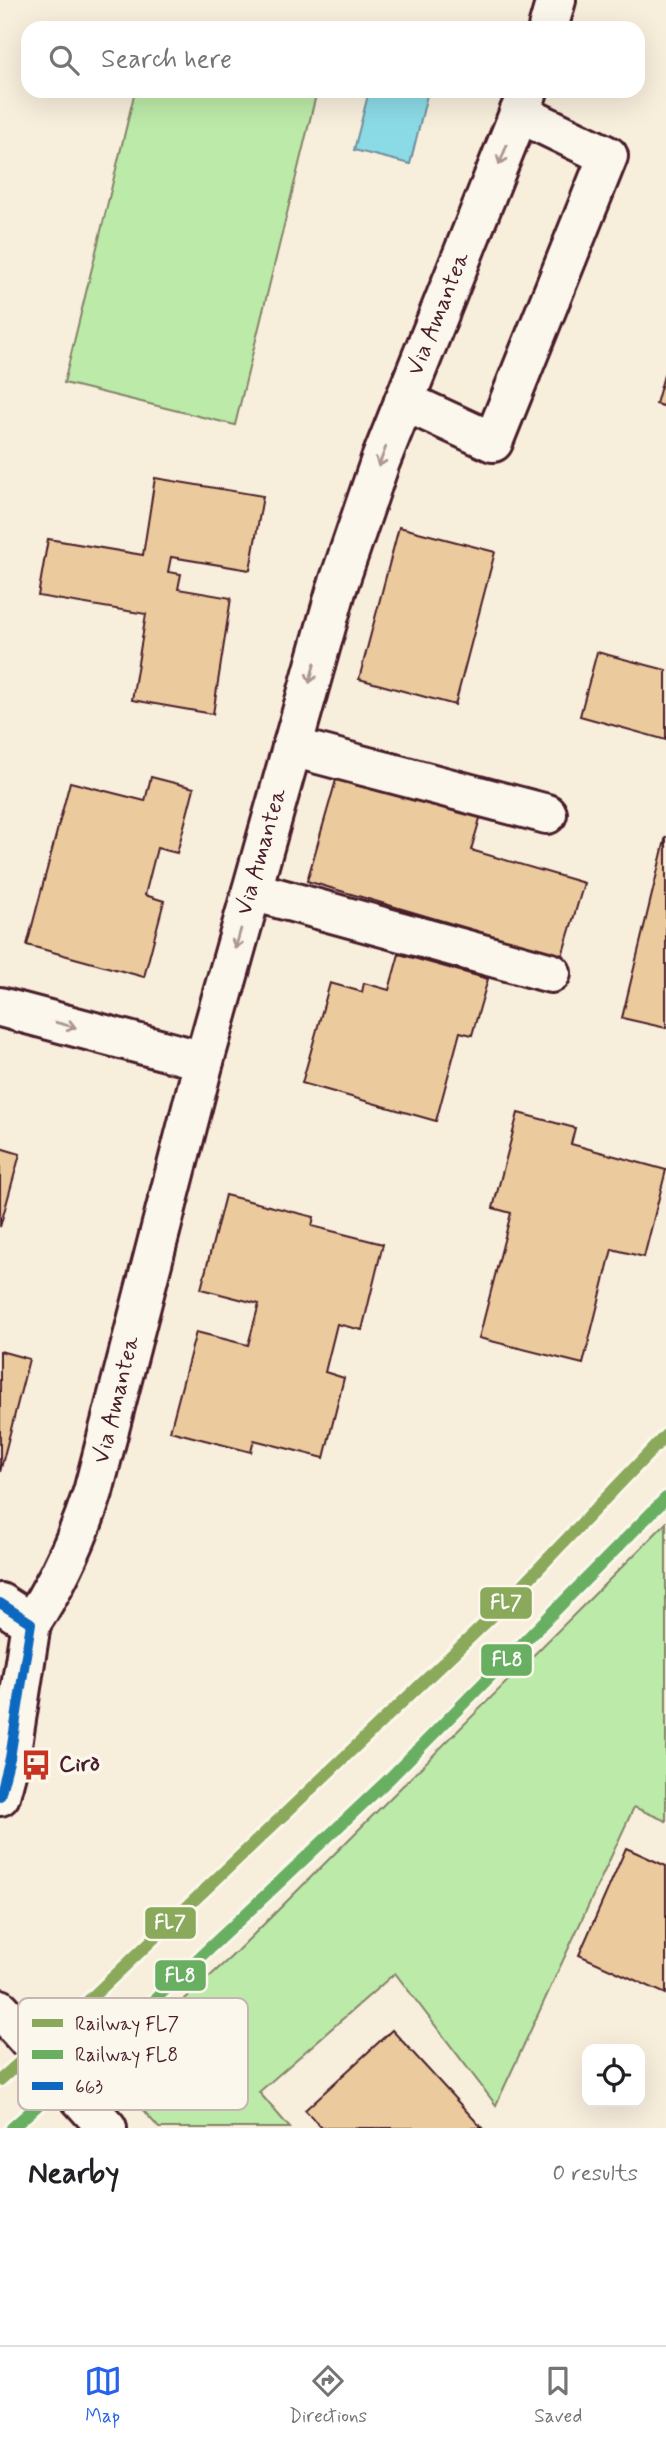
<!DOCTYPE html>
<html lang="en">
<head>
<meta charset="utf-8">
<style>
  body { margin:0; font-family:Mynerve,sans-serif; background:#f2f2f2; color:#202124 }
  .controls { position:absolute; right:21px; bottom:21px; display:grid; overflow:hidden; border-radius:14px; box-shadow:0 7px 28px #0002 }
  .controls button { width:63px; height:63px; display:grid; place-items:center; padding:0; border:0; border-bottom:2px solid #e0e0e0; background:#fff; color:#202124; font:35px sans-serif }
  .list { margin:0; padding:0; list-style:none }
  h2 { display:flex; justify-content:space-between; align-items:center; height:91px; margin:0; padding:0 28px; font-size:30px }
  h2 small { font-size:23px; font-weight:400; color:#757577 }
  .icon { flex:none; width:38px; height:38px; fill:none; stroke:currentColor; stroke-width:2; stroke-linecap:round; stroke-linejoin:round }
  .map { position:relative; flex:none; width:666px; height:2128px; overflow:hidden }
  .search { position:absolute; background:#fff; box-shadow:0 7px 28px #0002; left:21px; right:21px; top:21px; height:77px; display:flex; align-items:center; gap:18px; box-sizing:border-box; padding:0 24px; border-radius:21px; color:#757577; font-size:26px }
  .sheet { height:217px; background:#fff }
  nav { display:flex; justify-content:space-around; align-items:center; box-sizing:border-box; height:98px; border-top:2px solid #e0e0e0; background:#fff; font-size:19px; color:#757577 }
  nav a { display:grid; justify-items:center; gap:4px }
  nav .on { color:#2563eb }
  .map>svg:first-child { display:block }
  .green { fill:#bceaa8; stroke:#83846a; stroke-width:2 }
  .water { fill:#8bdbe7; stroke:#71909c; stroke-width:2 }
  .building { fill:#ebcb9d; stroke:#4a1f2b; stroke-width:2 }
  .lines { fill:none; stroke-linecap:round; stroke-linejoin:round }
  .minor-casing { stroke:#4a1f2b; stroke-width:44 }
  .minor { stroke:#fbf7ec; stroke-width:38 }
  .bus-1-casing { stroke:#fbf7ec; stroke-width:16 }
  .bus-1 { stroke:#0c69bf; stroke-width:10 }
  .rail-1-casing { stroke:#fbf7ec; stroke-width:18 }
  .rail-2-casing { stroke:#fbf7ec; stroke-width:18 }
  .rail-1 { stroke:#8aa95a; stroke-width:12 }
  .rail-2 { stroke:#69af62; stroke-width:12 }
  .oneway { stroke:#ab9695 }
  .labels { text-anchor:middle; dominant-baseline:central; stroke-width:7; stroke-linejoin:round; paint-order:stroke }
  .street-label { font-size:23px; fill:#4a1f2b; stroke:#fbf7ec }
  .poi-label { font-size:23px; font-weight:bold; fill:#4a1f2b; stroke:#fbf7ec; text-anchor:start }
  .key { fill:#fbf7ec; stroke:#c6b6b2; stroke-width:2 }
  .key-label { font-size:19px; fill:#4a1f2b }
  .line-badge { stroke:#fbf7ec; stroke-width:2.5 }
  .badge-label { font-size:19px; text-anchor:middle; font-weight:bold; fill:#fff }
</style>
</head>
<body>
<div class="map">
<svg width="666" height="2128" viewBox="0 0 666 2128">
  <rect width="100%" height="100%" fill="#f8eedc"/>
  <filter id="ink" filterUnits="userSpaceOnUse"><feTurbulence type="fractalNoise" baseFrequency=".0143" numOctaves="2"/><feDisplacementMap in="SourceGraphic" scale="14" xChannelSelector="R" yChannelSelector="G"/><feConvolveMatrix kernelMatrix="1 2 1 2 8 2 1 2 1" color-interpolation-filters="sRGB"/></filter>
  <g filter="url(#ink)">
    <!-- green -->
    <g class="green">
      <polygon points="135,91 317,91 235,425 64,383"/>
      <polygon points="666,1523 666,1821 634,1807 496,2105 395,1973 259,2092 290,2128 159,2128 107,2070 231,1957"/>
    </g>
    <!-- water -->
    <polygon class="water" points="369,91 428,91 410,164 354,150"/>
    <!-- building -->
    <g class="building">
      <polygon points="666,368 666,407 656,404"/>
      <polygon points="155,478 263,496 250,570 171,557 168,572 181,574 178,589 231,598 213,714 132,700 146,614 38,596 48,539 143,555"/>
      <polygon points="399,527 495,552 455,705 359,679"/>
      <polygon points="597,652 666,670 666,740 580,716"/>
      <polygon points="340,766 483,808 471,850 584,883 562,956 307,881"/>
      <polygon points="151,777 194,788 177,853 157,848 145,895 164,901 144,977 27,945 70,782 145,801"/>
      <polygon points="666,836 666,1028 622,1018"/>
      <polygon points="399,954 488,979 472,1035 460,1032 436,1121 302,1083 330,983 362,992 364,983 389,990"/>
      <polygon points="518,1113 575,1128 571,1144 666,1170 644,1257 612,1249 583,1364 479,1338 511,1213 493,1208"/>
      <polygon points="0,1148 20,1154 0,1227"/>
      <polygon points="225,1195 314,1217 312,1226 383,1244 362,1330 337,1324 325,1372 344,1378 324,1458 254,1440 251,1452 170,1431 196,1332 248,1345 259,1304 201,1289"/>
      <polygon points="0,1351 29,1359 0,1472"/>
      <polygon points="626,1848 666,1866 666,1994 579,1955"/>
      <polygon points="392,2030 482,2128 322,2128 305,2110"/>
    </g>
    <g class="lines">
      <!-- minor casing -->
      <g class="minor-casing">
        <g id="minor">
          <polyline points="548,28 556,0"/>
          <polyline points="404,401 493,442 608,156 519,113"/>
          <polyline points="292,747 547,814"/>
          <polyline points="252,891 551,973"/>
          <polyline points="0,1007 204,1061"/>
          <polyline points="0,1603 31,1623 10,1758 0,1796"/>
          <path d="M31 1623C58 1582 78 1539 93 1492L204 1061 336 591 380 462 528 91"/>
          <polyline points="0,2009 107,2128"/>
        </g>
      </g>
      <!-- minor -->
      <use href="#minor" class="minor"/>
      <!-- bus-1 casing -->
      <g class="bus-1-casing">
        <polyline id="bus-1" points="0,1603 31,1623 10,1758 0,1796"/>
      </g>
      <!-- bus-1 -->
      <use href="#bus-1" class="bus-1"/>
      <!-- rail-1 casing -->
      <g class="rail-1-casing">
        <polyline id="rail-1" points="0,2080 86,2003 499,1610 666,1435"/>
      </g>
      <!-- rail-2 casing -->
      <g class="rail-2-casing">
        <polyline id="rail-2" points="12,2128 116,2036 388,1780 666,1498"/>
      </g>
      <!-- rail-1 -->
      <use href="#rail-1" class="rail-1"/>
      <!-- rail-2 -->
      <use href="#rail-2" class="rail-2"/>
    </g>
    <!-- one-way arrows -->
    <defs><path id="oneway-shaft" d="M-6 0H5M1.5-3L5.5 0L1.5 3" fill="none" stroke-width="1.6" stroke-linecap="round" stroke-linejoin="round" transform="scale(1.75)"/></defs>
    <g class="oneway">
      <use href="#oneway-shaft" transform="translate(503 155) rotate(111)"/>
      <use href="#oneway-shaft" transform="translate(382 457) rotate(111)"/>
      <use href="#oneway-shaft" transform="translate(312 673) rotate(105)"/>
      <use href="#oneway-shaft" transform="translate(238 939) rotate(106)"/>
      <use href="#oneway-shaft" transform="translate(66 1025) rotate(15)"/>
    </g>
  </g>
  <!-- icons -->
  <defs>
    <g id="bus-bare" transform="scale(2.415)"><path d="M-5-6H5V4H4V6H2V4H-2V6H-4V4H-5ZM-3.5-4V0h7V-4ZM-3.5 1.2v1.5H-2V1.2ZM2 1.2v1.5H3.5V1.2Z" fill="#c8321e" stroke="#fbf7ec" stroke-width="2.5" paint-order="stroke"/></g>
  </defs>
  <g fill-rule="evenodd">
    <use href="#bus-bare" x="36" y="1765"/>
  </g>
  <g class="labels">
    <!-- street labels -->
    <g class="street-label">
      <text transform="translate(439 314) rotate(-68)">Via Amantea</text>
      <text transform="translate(262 852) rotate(-74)">Via Amantea</text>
      <text transform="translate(117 1400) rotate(-76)">Via Amantea</text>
    </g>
    <!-- poi labels -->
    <g class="poi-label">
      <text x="59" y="1765">Cirò</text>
    </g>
  </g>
  <!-- legend -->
  <rect x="18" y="1998" width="230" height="112" rx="10" class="key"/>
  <rect x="32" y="2019" width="31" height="8" fill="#8aa95a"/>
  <rect x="32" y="2050" width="31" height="9" fill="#69af62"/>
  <rect x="32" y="2082" width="31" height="8" fill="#0c69bf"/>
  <g class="key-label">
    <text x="75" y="2030">Railway FL7</text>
    <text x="75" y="2061">Railway FL8</text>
    <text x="75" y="2093">663</text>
  </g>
  <g class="line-badge">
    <rect x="479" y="1586" width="54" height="34" rx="7" fill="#8aa95a"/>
    <rect x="480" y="1643" width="53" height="34" rx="7" fill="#69af62"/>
    <rect x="144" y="1906" width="53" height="34" rx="7" fill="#8aa95a"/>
    <rect x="154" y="1959" width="53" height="33" rx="7" fill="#69af62"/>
  </g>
  <g class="badge-label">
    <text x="506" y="1609">FL7</text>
    <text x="507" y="1666">FL8</text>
    <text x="170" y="1929">FL7</text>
    <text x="180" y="1982">FL8</text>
  </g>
</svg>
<div class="controls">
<button><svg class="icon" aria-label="locate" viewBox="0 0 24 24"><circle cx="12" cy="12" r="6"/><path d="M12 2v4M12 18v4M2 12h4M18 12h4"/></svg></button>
</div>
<div class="search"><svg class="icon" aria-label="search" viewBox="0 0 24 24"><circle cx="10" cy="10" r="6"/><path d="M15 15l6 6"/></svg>Search here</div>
</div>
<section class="sheet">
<h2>Nearby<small>0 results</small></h2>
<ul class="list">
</ul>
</section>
<nav>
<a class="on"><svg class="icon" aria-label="map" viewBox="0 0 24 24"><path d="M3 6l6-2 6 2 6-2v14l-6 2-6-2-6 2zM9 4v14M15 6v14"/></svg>Map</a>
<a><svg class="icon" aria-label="directions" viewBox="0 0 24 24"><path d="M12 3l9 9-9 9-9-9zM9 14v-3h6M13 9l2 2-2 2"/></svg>Directions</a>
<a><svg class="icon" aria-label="saved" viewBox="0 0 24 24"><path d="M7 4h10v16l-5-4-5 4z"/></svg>Saved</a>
</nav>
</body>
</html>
